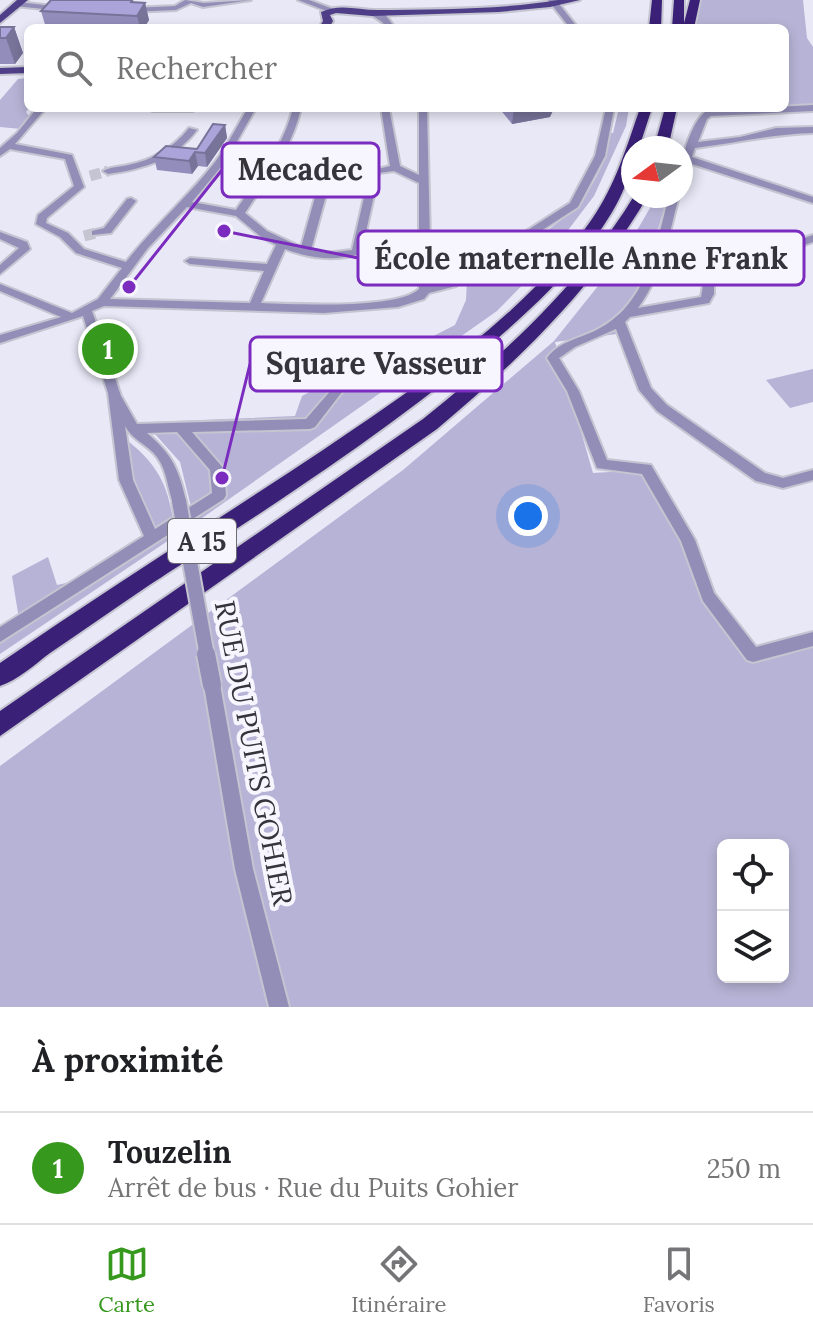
<!DOCTYPE html>
<html lang="fr">
<head>
<meta charset="utf-8">
<style>
  body { margin:0; font-family:Lora,serif; background:#f2f2f2; color:#202124 }
  .controls { position:absolute; right:24px; bottom:24px; display:grid; overflow:hidden; border-radius:12px; box-shadow:0 4px 12px #0003 }
  .controls button { width:72px; height:72px; display:grid; place-items:center; padding:0; border:0; border-bottom:2px solid #e0e0e0; background:#fff; color:#202124; font:40px sans-serif }
  .compass { position:absolute; left:621px; top:136px; width:72px; height:72px; border-radius:50%; background:#fff; box-shadow:0 4px 12px #0003; rotate:255deg }
  .you { position:absolute; left:528px; top:516px; width:28px; height:28px; margin:-20px; border:6px solid #fff; border-radius:50%; background:#1a73e8; box-shadow:0 0 0 12px #1a73e833 }
  .badge { display:grid; place-items:center; width:52px; height:52px; border-radius:50%; background:#36981d; color:#fff; font-size:26px; font-weight:700 }
  .pin { position:absolute; translate:-50% -50%; border:4px solid #fff; box-shadow:0 2px 8px #0006 }
  .list { margin:0; padding:0; list-style:none }
  h2 { display:flex; justify-content:space-between; align-items:center; height:104px; margin:0; padding:0 32px; font-size:34px }
  h2 small { font-size:26px; font-weight:400; color:#757577 }
  .list li { display:grid; grid-template-columns:52px 1fr auto; gap:24px; align-items:center; box-sizing:border-box; height:112px; padding:0 32px; border-top:2px solid #e0e0e0 }
  .list b { display:block; font-size:30px; white-space:nowrap }
  .list p { margin:0; font-size:26px; white-space:nowrap; color:#757577 }
  .list em { font-size:26px; font-style:normal; color:#757577 }
  .icon { flex:none; width:44px; height:44px; fill:none; stroke:currentColor; stroke-width:2; stroke-linecap:round; stroke-linejoin:round }
  .map { position:relative; flex:none; width:813px; height:1007px; overflow:hidden }
  .search { position:absolute; background:#fff; box-shadow:0 4px 12px #0003; left:24px; right:24px; top:24px; height:88px; display:flex; align-items:center; gap:20px; box-sizing:border-box; padding:0 28px; border-radius:12px; color:#757577; font-size:30px }
  .sheet { height:216px; background:#fff }
  nav { display:flex; justify-content:space-around; align-items:center; box-sizing:border-box; height:112px; border-top:2px solid #e0e0e0; background:#fff; font-size:22px; color:#757577 }
  nav a { display:grid; justify-items:center; gap:4px }
  nav .on { color:#36981d }
  .map>svg:first-child { display:block }
  .green { fill:#b7b3d6; fill-rule:evenodd }
  .lines { fill:none; stroke-linecap:round; stroke-linejoin:round }
  .minor-tunnel { stroke:#c5c4d1; stroke-width:11; stroke-dasharray:11 5; stroke-linecap:butt }
  .minor-casing { stroke:#c5c4d1; stroke-width:4 }
  .major-casing { stroke:#c5c4d1; stroke-width:4 }
  .highway-casing { stroke:#c5c4d1; stroke-width:4 }
  .minor { fill:#938eb8; fill-rule:evenodd }
  .major { fill:#4f3f89; fill-rule:evenodd }
  .highway { fill:#3a2077; fill-rule:evenodd }
  .minor-bridge-far1-casing { stroke:#c5c4d1; stroke-width:18; stroke-linecap:butt }
  .minor-bridge-casing { stroke:#c5c4d1; stroke-width:22; stroke-linecap:butt }
  .minor-bridge-far1 { stroke:#938eb8; stroke-width:14 }
  .minor-bridge { stroke:#938eb8; stroke-width:18 }
  .wall { fill:#938dbc }
  .shaded-wall { fill:#787399 }
  .building { fill:#aba4db; stroke:#787399; stroke-width:2 }
  .labels { text-anchor:middle; dominant-baseline:central; stroke-width:8; stroke-linejoin:round; paint-order:stroke }
  .shield { fill:#f7f6ff; stroke:#6f6e75; stroke-width:2 }
  .shield-label { font-size:26px; font-weight:bold; fill:#35343a }
  .street-label { font-size:28px; fill:#35343a; stroke:#f7f6ff }
  .leader { fill:none; stroke:#7b2cbf; stroke-width:3 }
  .callout-dot { fill:#7b2cbf; stroke:#f7f6ff; stroke-width:3 }
  .callout { fill:#f7f6ff; stroke:#7b2cbf; stroke-width:3 }
  .callout-label { font-size:30px; text-anchor:middle; font-weight:bold; fill:#35343a }
</style>
</head>
<body>
<div class="map">
<svg width="813" height="1007" viewBox="0 0 813 1007">
  <rect width="100%" height="100%" fill="#e9e8f7"/>
  <!-- green -->
  <g class="green">
    <polygon points="700,0 803,0 807,38 813,47 813,105 785,107 785,28 691,28"/>
    <polygon points="28,78 29,108 26,112 28,115 32,113 21,129 0,127 0,100 18,79"/>
    <path d="M619 108H629L626 126 594 196 540 267 497 311 195 523 180 462 154 433 152 422 295 416 302 396 319 387 377 380 378 352 414 346 455 325 466 300 467 280C528 243 600 213 610 133H613Z"/>
    <path d="M657 196H668L634 309 610 322 617 334 555 342 593 473 643 470 753 658 813 643V1007H0V766L403 470 554 341 622 256ZM723 845H783V977H723Z"/>
    <polygon points="813,369 813,402 790,408 766,380"/>
    <path d="M124 438C162 467 170 490 175 536L0 654V632L19 619 12 576 48 557 57 585 89 578 149 534Z"/>
  </g>
  <g class="lines">
    <!-- minor-tunnel -->
    <g class="minor-tunnel">
      <polyline points="90,176 108,171"/>
      <polyline points="84,236 96,233"/>
    </g>
    <!-- minor casing -->
    <g class="minor-casing">
      <g id="minor">
        <polygon points="185,0 204,3 251,0 203,7 191,3 176,10 130,12 126,10 130,8 175,6"/>
        <polygon points="298,0 309,0 336,10 329,12"/>
        <polygon points="548,0 556,0 578,28 570,28"/>
        <polygon points="18,2 62,7 66,9 62,11 15,6 15,2"/>
        <path d="M372 11 385 14 395 28H387C380 18 376 19 368 13Z"/>
        <path d="M813 105V111L711 116 707 119 698 142 740 137 776 128 813 127V133C772 134 736 143 695 148L692 157 813 197V203L689 163 684 174 681 175C681 157 691 123 706 111Z"/>
        <path d="M37 108H46L15 144 72 155 84 187 47 218 46 223 68 233 84 249 126 262C153 227 187 198 215 162 227 146 237 126 248 108H256L226 161 192 202 236 210C258 177 283 148 293 108H301C292 149 267 179 245 213L267 231 301 247 319 183 308 180 313 177 328 179 330 181 311 250 326 253 352 250 370 171 390 166 381 108H389L400 166 419 175V108H427L431 285 448 281 570 203 595 156 606 108H614L605 156 578 207 456 286 429 293 424 299 398 307 324 313 104 306 92 311 121 396 137 424 306 419 332 389H340L342 392 315 427 310 429 192 432 224 469 226 495 224 499 0 642V627L144 536 119 480 108 393 83 316 0 343V335L61 317 0 291V284L72 313 98 299 122 268 76 253 60 237 36 224 38 215 74 186 65 159 10 149 0 156V148L17 133ZM394 171 419 183V289C398 310 293 304 261 303L285 249C311 259 334 261 361 254L379 173ZM187 207 236 216 260 236 276 245 267 264 190 258 185 261 190 264 264 271 250 303 110 299 148 248ZM125 426C132 440 148 445 157 457 168 472 167 489 174 505H184L186 501C179 470 172 454 147 433L177 432 210 470 212 493 155 529 133 480Z"/>
        <polygon points="148,108 197,108 193,111 152,111"/>
        <path d="M189 128 197 130C174 160 144 169 108 174L103 171C110 167 119 167 128 165 153 160 173 148 189 128Z"/>
        <path d="M669 196H679C669 235 662 275 638 308L701 297 705 273 813 235V242L714 277V294L709 303 630 317 625 322 651 388 667 405 765 473 783 478 813 470V480L783 488 756 481 657 411 639 390 616 329 575 347 559 358 579 391 607 460 651 465 695 540 714 593 756 647 813 632V646L753 662 747 660 703 601 681 541 642 474 597 468 567 391 547 358C560 340 581 339 600 328 648 302 656 244 669 196Z"/>
        <polygon points="131,198 136,201 111,233 92,235 92,231 104,228 127,199"/>
        <polygon points="0,232 27,242 30,249 0,274 0,265 19,248 0,239"/>
        <polygon points="212,678 218,680 220,685 253,869 289,1007 269,1007 235,869 204,685 206,680"/>
      </g>
    </g>
    <!-- major casing -->
    <g class="major-casing">
      <g id="major">
        <polygon points="17,0 28,0 0,23 0,15"/>
        <path d="M558 0H580L550 7 499 12 372 16 336 13 330 15 333 21 329 28H319L323 21 321 12C340 3 358 10 377 10 437 9 498 10 558 0Z"/>
        <polygon points="28,67 28,73 0,74 0,68"/>
      </g>
    </g>
    <!-- highway casing -->
    <g class="highway-casing">
      <g id="highway">
        <polygon points="652,0 662,0 661,28 649,28"/>
        <polygon points="674,0 684,0 684,23 690,0 700,0 694,28 672,28"/>
        <path d="M640 108H652L639 148H633C633 288 257 514 145 588 113 610 82 631 50 653 34 665 18 680 0 686V663C106 590 216 521 323 450 420 384 524 317 592 219 615 186 627 146 640 108Z"/>
        <polygon points="665,108 677,108 668,148 654,148"/>
        <path d="M634 196H648C593 289 519 360 437 429L0 736V711L423 419C505 353 579 286 634 196Z"/>
      </g>
    </g>
    <!-- minor -->
    <use href="#minor" class="minor"/>
    <!-- major -->
    <use href="#major" class="major"/>
    <!-- highway -->
    <use href="#highway" class="highway"/>
    <!-- minor-bridge-far1 casing -->
    <g class="minor-bridge-far1-casing">
      <polyline id="minor-bridge-far1" points="179,501 207,656"/>
    </g>
    <!-- minor-bridge casing -->
    <g class="minor-bridge-casing">
      <polyline id="minor-bridge" points="206,654 212,685"/>
    </g>
    <!-- minor-bridge-far1 -->
    <use href="#minor-bridge-far1" class="minor-bridge-far1"/>
    <!-- minor-bridge -->
    <use href="#minor-bridge" class="minor-bridge"/>
  </g>
  <!-- wall -->
  <g class="wall">
    <polygon points="133,0 134,2 145,3 149,20 144,28 46,28 41,11"/>
    <polygon points="0,27 14,27 23,53 15,64 0,64"/>
    <polygon points="499,108 554,108 550,117 512,124"/>
    <polygon points="225,125 227,138 207,167 198,166 192,174 157,170 154,157 197,149"/>
  </g>
  <!-- shaded-wall -->
  <g class="shaded-wall">
    <polygon points="145,3 149,20 144,28 140,28 137,16"/>
    <polygon points="14,27 23,53 15,64 6,38"/>
    <polygon points="514,108 554,108 550,117 512,124"/>
    <polygon points="225,125 227,138 207,167 205,153"/>
    <polygon points="195,152 198,166 192,174 189,161"/>
  </g>
  <!-- building -->
  <g class="building">
    <polygon points="51,0 132,0 131,2 145,3 137,16 41,11"/>
    <polygon points="0,27 14,27 6,38 0,38"/>
    <polygon points="213,124 225,125 205,153 195,152 189,161 154,157 166,146 197,149"/>
  </g>
  <g class="labels">
    <!-- shield labels -->
    <rect class="shield" x="168" y="519" width="68" height="44" rx="6"/>
    <g class="shield-label">
      <text x="202" y="541">A 15</text>
    </g>
    <!-- street labels -->
    <g class="street-label">
      <text transform="translate(254 753) rotate(79)">RUE DU PUITS GOHIER</text>
    </g>
  </g>
  <!-- callouts -->
  <path class="leader" d="M129 287L222 170M224 231L358 258M222 478L250 364"/>
  <g class="callout-dot">
    <circle cx="129" cy="287" r="8"/>
    <circle cx="224" cy="231" r="8"/>
    <circle cx="222" cy="478" r="8"/>
  </g>
  <g class="callout">
    <rect x="222" y="143" width="157" height="54" rx="8"/>
    <rect x="358" y="231" width="446" height="54" rx="8"/>
    <rect x="250" y="337" width="252" height="54" rx="8"/>
  </g>
  <g class="callout-label">
    <text x="300" y="180">Mecadec</text>
    <text x="581" y="269">École maternelle Anne Frank</text>
    <text x="376" y="374">Square Vasseur</text>
  </g>
</svg>
<div class="controls">
<button><svg class="icon" aria-label="locate" viewBox="0 0 24 24"><circle cx="12" cy="12" r="6"/><path d="M12 2v4M12 18v4M2 12h4M18 12h4"/></svg></button>
<button><svg class="icon" aria-label="layers" viewBox="0 0 24 24"><path d="M12 4l9 5-9 5-9-5zM3 14l9 5 9-5"/></svg></button>
</div>
<svg class="compass" viewBox="-18 -18 36 36"><path d="M0-13l5 13h-10z" fill="#e53935"/><path d="M0 13l5-13h-10z" fill="#757577"/></svg>
<div class="you"></div>
<div class="pin badge" style="left:108px;top:349px">1</div>
<div class="search"><svg class="icon" aria-label="search" viewBox="0 0 24 24"><circle cx="10" cy="10" r="6"/><path d="M15 15l6 6"/></svg>Rechercher</div>
</div>
<section class="sheet">
<h2>À proximité<small></small></h2>
<ul class="list">
<li><span class="badge">1</span><div><b>Touzelin</b><p>Arrêt de bus · Rue du Puits Gohier</p></div><em>250 m</em></li>
</ul>
</section>
<nav>
<a class="on"><svg class="icon" aria-label="map" viewBox="0 0 24 24"><path d="M3 6l6-2 6 2 6-2v14l-6 2-6-2-6 2zM9 4v14M15 6v14"/></svg>Carte</a>
<a><svg class="icon" aria-label="directions" viewBox="0 0 24 24"><path d="M12 3l9 9-9 9-9-9zM9 14v-3h6M13 9l2 2-2 2"/></svg>Itinéraire</a>
<a><svg class="icon" aria-label="saved" viewBox="0 0 24 24"><path d="M7 4h10v16l-5-4-5 4z"/></svg>Favoris</a>
</nav>
</body>
</html>
